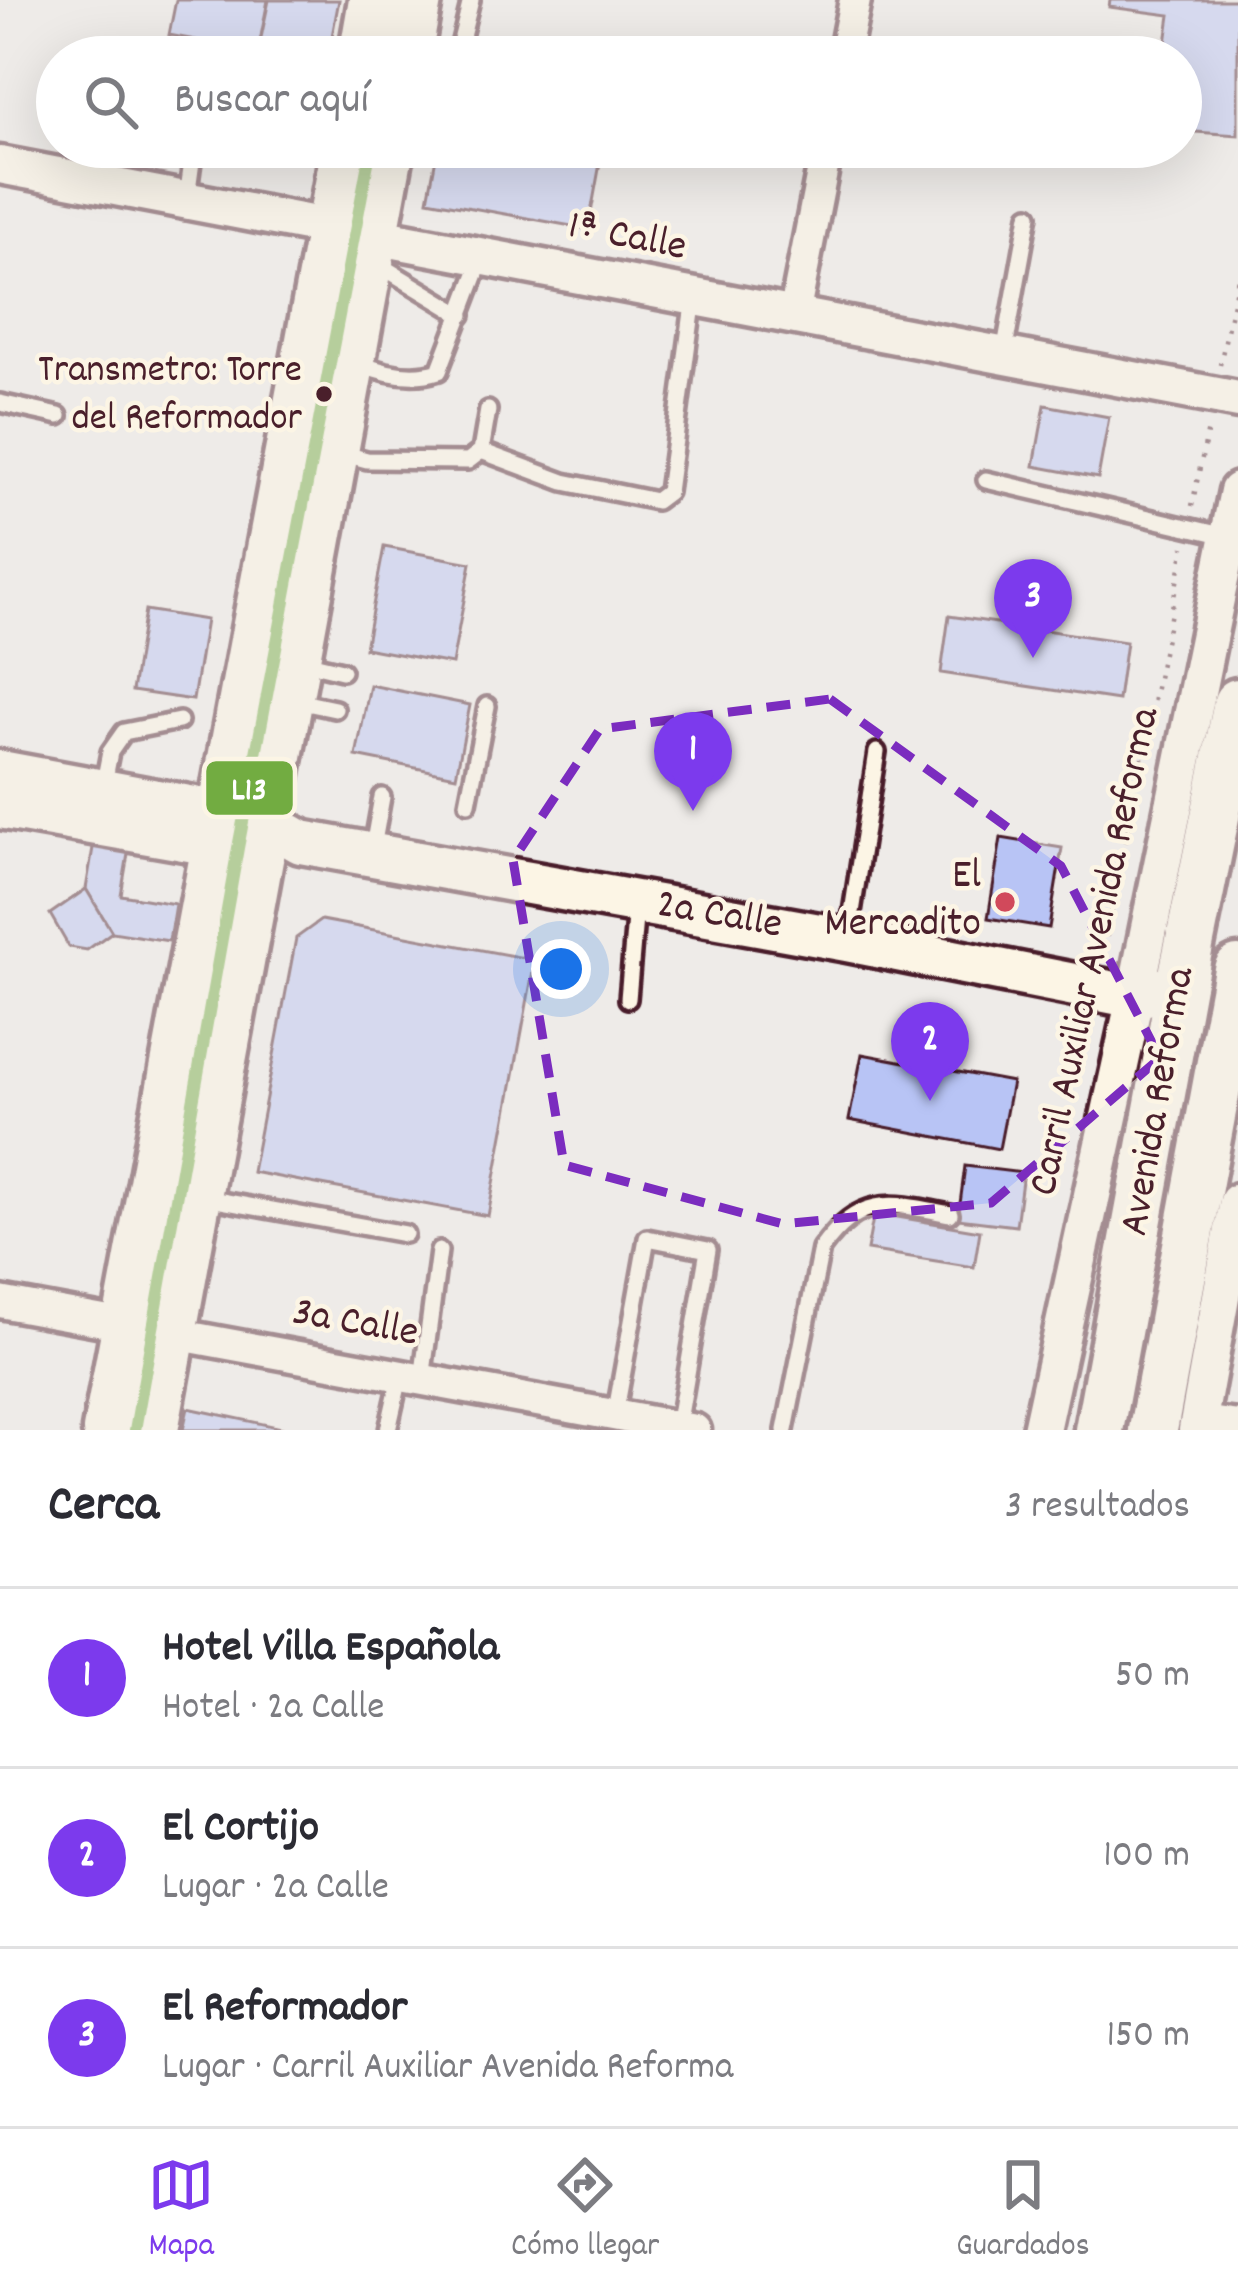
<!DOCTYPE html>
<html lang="es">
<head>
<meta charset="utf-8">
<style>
  body { margin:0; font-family:Dekko,sans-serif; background:#f2f2f3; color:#2b2b33 }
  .you { position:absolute; left:561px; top:969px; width:42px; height:42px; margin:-30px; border:9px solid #fff; border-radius:50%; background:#1a73e8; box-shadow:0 0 0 18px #1a73e833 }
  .badge { display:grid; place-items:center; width:78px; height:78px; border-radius:50%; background:#7c3aed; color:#fff; font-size:39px; font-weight:700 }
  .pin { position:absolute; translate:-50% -99px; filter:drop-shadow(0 3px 6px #0008) }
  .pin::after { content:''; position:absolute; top:63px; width:42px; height:36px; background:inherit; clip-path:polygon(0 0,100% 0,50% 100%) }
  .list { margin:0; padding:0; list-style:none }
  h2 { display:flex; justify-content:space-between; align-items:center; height:156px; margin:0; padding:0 48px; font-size:51px }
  h2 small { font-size:39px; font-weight:400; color:#7c7c81 }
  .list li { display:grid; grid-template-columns:78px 1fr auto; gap:36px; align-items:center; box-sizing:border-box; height:180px; padding:0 48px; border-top:3px solid #e1e1e2 }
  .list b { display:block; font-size:45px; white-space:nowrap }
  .list p { margin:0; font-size:39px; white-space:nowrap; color:#7c7c81 }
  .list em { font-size:39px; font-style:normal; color:#7c7c81 }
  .icon { flex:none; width:66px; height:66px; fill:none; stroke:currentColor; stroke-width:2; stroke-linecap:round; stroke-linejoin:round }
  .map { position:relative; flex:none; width:1238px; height:1430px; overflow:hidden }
  .search { position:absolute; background:#fff; box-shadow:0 12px 48px #0002; left:36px; right:36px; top:36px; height:132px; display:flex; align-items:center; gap:30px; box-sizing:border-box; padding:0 42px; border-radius:66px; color:#7c7c81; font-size:45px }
  .sheet { height:696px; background:#fff }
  nav { display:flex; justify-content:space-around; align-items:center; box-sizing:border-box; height:168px; border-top:3px solid #e1e1e2; background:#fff; font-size:33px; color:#7c7c81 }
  nav a { display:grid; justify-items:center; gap:6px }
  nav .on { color:#7c3aed }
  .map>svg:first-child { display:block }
  .building { fill:#b8c4f5; stroke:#4a1f2b; stroke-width:3 }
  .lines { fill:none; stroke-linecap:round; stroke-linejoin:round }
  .service-casing { stroke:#4a1f2b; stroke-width:24 }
  .minor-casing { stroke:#4a1f2b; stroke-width:39 }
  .tertiary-casing { stroke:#4a1f2b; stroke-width:45 }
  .secondary-casing { stroke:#4a1f2b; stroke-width:51 }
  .primary-casing { stroke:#4a1f2b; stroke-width:57 }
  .path { stroke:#4a1f2b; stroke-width:4.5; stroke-dasharray:3 9; stroke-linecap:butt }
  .service { stroke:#fcf5e5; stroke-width:15 }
  .minor { stroke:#fcf5e5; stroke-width:30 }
  .tertiary { stroke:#fcf5e5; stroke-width:36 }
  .secondary { stroke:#fcf5e5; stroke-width:42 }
  .primary { stroke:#fcf5e5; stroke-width:48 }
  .bus-1-casing { stroke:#fcf5e5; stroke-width:21 }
  .bus-1 { stroke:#72ac41; stroke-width:12 }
  .marked { fill:none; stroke:#7b2cbf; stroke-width:9; stroke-dasharray:24 15; stroke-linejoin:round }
  .bus-dot { fill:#4a1f2b; stroke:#fcf5e5; stroke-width:4.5 }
  .poi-dot { fill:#d1495b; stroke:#fcf5e5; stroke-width:4.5 }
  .labels { text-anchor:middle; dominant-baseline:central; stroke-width:9; stroke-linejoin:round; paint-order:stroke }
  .bus-label { font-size:39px; fill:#4a1f2b; stroke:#fcf5e5; text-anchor:end }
  .street-label { font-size:42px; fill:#4a1f2b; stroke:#fcf5e5 }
  .poi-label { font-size:42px; fill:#4a1f2b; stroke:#fcf5e5; text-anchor:end }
  .line-badge { stroke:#fcf5e5; stroke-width:4.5 }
  .badge-label { font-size:33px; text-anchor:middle; font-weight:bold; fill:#fff }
</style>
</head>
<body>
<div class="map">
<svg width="1238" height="1430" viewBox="0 0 1238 1430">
  <rect width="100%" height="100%" fill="#eeebe8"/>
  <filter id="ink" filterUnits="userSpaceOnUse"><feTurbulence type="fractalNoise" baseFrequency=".00833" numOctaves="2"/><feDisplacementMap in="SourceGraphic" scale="24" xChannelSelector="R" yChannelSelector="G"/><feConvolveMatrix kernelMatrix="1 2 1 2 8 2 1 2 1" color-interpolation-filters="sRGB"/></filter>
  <g filter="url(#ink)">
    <!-- building -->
    <g class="building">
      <polygon points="176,0 268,0 258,52 169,35"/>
      <polygon points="269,0 339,0 328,57 284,57 258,52"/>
      <polygon points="1110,0 1238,0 1238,135 1181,131 1181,57 1164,57 1170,15 1109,7"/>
      <polygon points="438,147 603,147 588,229 428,200"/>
      <polygon points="1045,405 1109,417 1098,478 1034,466"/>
      <polygon points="384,547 471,563 452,664 365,648"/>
      <polygon points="145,610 206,620 193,700 132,691"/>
      <polygon points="949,616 1126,642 1118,700 941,673"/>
      <polygon points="370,685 470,705 456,776 356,756"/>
      <polygon points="95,836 130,842 121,895 175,904 169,941 112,932 86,889"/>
      <polygon points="1001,838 1062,848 1049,928 988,918"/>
      <polygon points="86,889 112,932 87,950 69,947 50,914"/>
      <polygon points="321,920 535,960 488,1216 252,1172 296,938"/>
      <polygon points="862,1054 1012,1082 999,1149 849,1120"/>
      <polygon points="965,1166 1023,1173 1016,1226 958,1219"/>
      <polygon points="874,1213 980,1231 974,1267 867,1250"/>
      <polygon points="188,1408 291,1430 183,1430"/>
    </g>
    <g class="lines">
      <!-- service casing -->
      <g class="service-casing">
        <g id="service">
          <polyline points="417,52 440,54 459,49 471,0"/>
          <polyline points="187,198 194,147"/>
          <polyline points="378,264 462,315"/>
          <polyline points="1004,353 1029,215"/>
          <path d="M359 363C385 374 412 380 439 371L482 258"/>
          <polyline points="0,403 59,416"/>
          <polyline points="481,451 564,482 656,501 668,492 694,297"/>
          <polyline points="337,452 367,460 468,461 481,451 488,410"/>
          <polyline points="986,480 1226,536"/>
          <polyline points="304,662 342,671"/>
          <polyline points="292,700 335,709"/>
          <polyline points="103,788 110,752 124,732 179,721"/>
          <polyline points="468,803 487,706"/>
          <polyline points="372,853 382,797"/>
          <polyline points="848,938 877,752"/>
          <polyline points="628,999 636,906"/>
          <polyline points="205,1198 405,1234"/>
          <polyline points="422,1380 439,1251"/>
          <polyline points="615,1416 647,1238 708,1250 678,1427"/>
          <polyline points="388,1430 400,1377"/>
          <path d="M785 1430 821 1249C861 1194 890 1202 950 1214"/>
        </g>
      </g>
      <!-- minor casing -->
      <g class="minor-casing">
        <g id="minor">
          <polyline points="844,57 855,0"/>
          <polyline points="794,316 827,147"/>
          <polyline points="0,1302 695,1430"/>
          <polyline points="1198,1421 1238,1426"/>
        </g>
      </g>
      <!-- tertiary casing -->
      <g class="tertiary-casing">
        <g id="tertiary">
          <polyline points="0,165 1238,400"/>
          <polyline points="1041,1430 1135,997 1238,491"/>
          <polyline points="1197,1430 1238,1202"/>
        </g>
      </g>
      <!-- secondary casing -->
      <g class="secondary-casing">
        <g id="secondary">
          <polyline points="0,772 264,821 301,842 847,940 1135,997 1181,985"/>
          <polyline points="0,807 247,850"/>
        </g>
      </g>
      <!-- primary casing -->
      <g class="primary-casing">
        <g id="primary">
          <polyline points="363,57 373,0"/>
          <polyline points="407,57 417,0"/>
          <polyline points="107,1430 346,147"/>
          <polyline points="154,1430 390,147"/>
          <polyline points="1099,1430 1181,985 1238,703"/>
          <polyline points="1153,1430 1238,970"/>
        </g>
      </g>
      <!-- path -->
      <g class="path">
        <polyline points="1220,365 1238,278"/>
        <polyline points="1192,506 1209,424"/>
        <polyline points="1102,960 1184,547"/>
      </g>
      <!-- service -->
      <use href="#service" class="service"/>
      <!-- minor -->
      <use href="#minor" class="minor"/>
      <!-- tertiary -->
      <use href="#tertiary" class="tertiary"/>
      <!-- secondary -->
      <use href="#secondary" class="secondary"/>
      <!-- primary -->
      <use href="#primary" class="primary"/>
      <!-- bus-1 casing -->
      <g class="bus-1-casing">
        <polyline id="bus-1" points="135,1430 238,848 371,147"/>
      </g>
      <!-- bus-1 -->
      <use href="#bus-1" class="bus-1"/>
    </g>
  </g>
  <!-- marked area -->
  <path d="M0 0H1238V1430H0ZM830 699 1061 866 1160 1058 991 1203 783 1224 564 1165 513 860 600 729Z" fill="#eeebe8" fill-opacity=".55" fill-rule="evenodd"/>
  <path class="marked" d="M830 699 1061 866 1160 1058 991 1203 783 1224 564 1165 513 860 600 729Z"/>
  <!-- markers -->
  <circle class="bus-dot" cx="324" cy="394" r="10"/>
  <circle class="poi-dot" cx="1005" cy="902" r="12"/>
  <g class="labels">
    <!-- bus labels -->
    <g class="bus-label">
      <text x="302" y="372">Transmetro: Torre<tspan x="302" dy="48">del Reformador</tspan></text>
    </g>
    <!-- street labels -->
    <g class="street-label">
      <text transform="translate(627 239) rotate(11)">1ª Calle</text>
      <text transform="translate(719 917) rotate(10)">2a Calle</text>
      <text transform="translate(1097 952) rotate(-78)">Carril Auxiliar Avenida Reforma</text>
      <text transform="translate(1160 1102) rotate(-80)">Avenida Reforma</text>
      <text transform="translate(355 1325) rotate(10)">3a Calle</text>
    </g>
    <!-- poi labels -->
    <g class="poi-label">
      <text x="981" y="878">El<tspan x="981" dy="48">Mercadito</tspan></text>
    </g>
  </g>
  <rect class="line-badge" x="204" y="759" width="91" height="58" rx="12" fill="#72ac41"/>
  <g class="badge-label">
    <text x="249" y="799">L13</text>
  </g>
</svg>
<div class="you"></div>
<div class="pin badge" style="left:693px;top:811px">1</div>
<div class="pin badge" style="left:930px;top:1101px">2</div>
<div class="pin badge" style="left:1033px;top:658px">3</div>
<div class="search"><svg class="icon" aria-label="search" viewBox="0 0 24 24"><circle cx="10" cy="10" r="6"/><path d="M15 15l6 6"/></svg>Buscar aquí</div>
</div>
<section class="sheet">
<h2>Cerca<small>3 resultados</small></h2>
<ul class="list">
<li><span class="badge">1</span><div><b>Hotel Villa Española</b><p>Hotel · 2a Calle</p></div><em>50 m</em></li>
<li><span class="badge">2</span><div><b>El Cortijo</b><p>Lugar · 2a Calle</p></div><em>100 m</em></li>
<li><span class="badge">3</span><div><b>El Reformador</b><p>Lugar · Carril Auxiliar Avenida Reforma</p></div><em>150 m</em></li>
</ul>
</section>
<nav>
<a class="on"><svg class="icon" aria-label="map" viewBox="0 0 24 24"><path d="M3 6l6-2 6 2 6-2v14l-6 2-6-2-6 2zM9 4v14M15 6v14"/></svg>Mapa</a>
<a><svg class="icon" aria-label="directions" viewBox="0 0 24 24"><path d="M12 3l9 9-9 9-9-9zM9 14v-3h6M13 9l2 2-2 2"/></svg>Cómo llegar</a>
<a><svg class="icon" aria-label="saved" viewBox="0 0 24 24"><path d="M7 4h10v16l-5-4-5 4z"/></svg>Guardados</a>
</nav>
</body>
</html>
